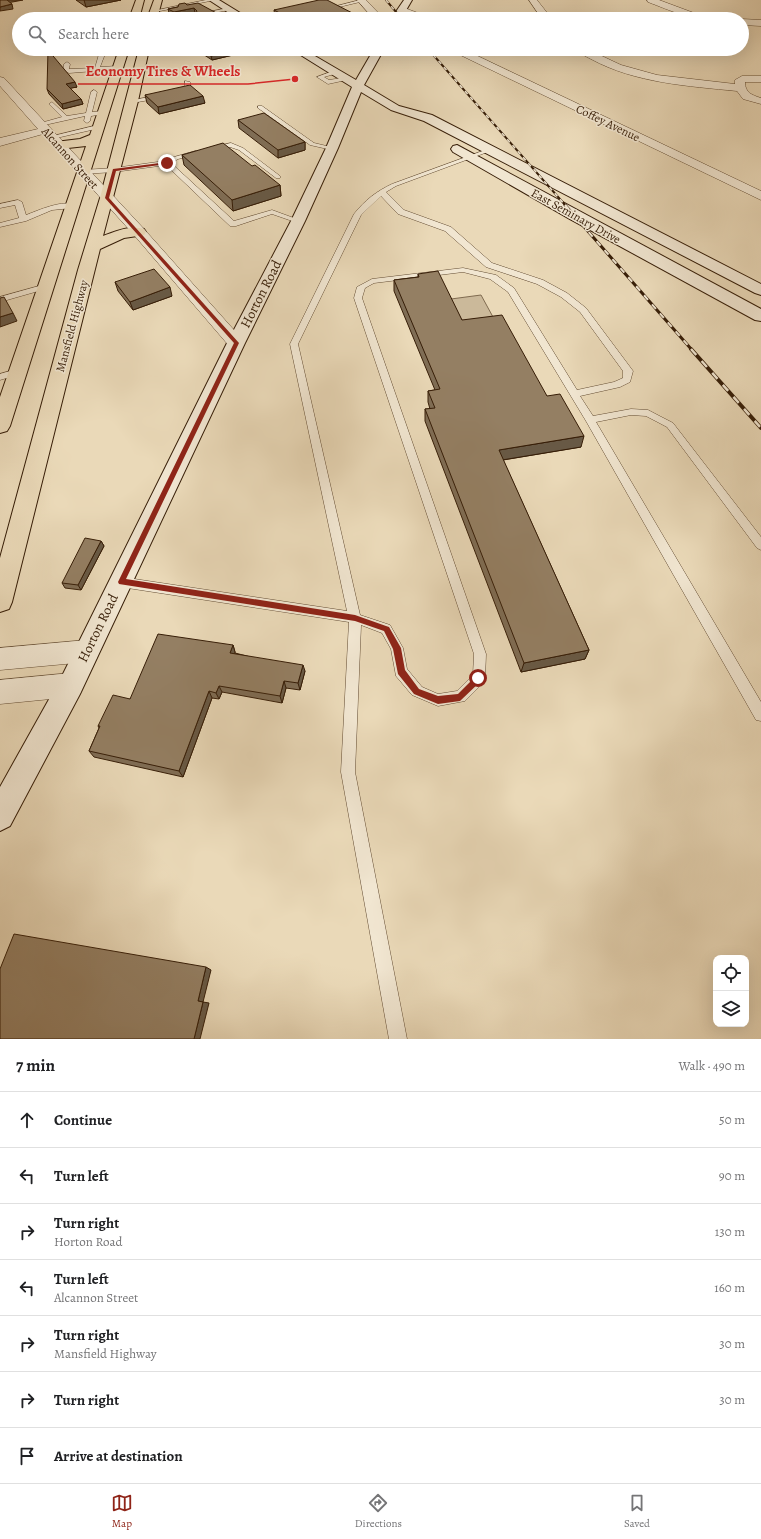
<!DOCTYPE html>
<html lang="en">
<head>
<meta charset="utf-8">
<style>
  body { margin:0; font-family:Alegreya,serif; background:#f6f6f6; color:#202124 }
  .controls { position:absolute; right:12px; bottom:12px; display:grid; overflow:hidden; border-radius:8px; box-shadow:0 4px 16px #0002 }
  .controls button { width:36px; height:36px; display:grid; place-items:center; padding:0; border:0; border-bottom:1px solid #e0e0e0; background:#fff; color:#202124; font:20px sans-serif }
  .stop { position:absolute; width:12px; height:12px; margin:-9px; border:3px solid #8f2418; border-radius:50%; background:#fff }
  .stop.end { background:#8f2418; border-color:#fff; box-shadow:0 1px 4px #0008 }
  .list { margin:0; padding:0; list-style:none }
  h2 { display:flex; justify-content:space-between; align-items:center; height:52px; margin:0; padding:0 16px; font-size:17px }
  h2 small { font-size:13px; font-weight:400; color:#757577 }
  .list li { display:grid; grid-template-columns:26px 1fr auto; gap:12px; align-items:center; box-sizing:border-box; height:56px; padding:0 16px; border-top:1px solid #e0e0e0 }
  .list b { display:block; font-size:15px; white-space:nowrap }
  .list p { margin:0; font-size:13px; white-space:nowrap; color:#757577 }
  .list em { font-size:13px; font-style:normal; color:#757577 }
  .icon { flex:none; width:22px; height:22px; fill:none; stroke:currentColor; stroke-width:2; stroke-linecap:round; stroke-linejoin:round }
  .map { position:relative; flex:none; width:761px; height:1039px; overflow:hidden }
  .search { position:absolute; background:#fff; box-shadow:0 4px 16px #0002; left:12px; right:12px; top:12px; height:44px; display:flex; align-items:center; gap:10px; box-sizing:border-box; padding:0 14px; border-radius:22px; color:#757577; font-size:15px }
  .sheet { height:444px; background:#fff }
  nav { display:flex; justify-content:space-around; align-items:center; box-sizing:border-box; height:56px; border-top:1px solid #e0e0e0; background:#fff; font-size:11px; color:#757577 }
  nav a { display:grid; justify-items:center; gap:2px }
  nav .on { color:#8f2418 }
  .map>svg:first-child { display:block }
  .green { fill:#cbb99a; stroke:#806b50 }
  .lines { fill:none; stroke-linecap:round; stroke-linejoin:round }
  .lane-casing { stroke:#634c33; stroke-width:1 }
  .street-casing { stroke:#634c33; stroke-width:1 }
  .secondary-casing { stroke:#361d07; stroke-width:2 }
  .primary-casing { stroke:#361d07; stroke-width:2 }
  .lane { fill:#f1e6d1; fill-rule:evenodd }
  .street { fill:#f1e6d1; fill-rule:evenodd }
  .secondary { fill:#f1e6d1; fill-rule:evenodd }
  .primary { fill:#ead9b8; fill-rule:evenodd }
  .rail-far2-casing { stroke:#361d07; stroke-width:2 }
  .rail-far1-casing { stroke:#361d07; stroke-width:3 }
  .rail-casing { stroke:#361d07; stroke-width:4 }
  .rail-far2 { stroke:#f1e6d1; stroke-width:1.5; stroke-dasharray:4; stroke-linecap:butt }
  .rail-far1 { stroke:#f1e6d1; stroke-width:2; stroke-dasharray:6; stroke-linecap:butt }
  .rail { stroke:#f1e6d1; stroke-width:2.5; stroke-dasharray:8; stroke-linecap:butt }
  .wall { fill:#7f6d55; stroke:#361d07; fill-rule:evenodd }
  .shaded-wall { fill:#685945; stroke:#361d07 }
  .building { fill:#947f63; stroke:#361d07 }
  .route { fill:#8f2418 }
  .labels { text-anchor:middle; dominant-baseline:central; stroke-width:3; stroke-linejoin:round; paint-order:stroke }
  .far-street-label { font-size:12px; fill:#361d07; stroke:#f1e6d1 }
  .street-label { font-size:14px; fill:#361d07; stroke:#f1e6d1 }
  .leader { fill:none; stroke:#d62828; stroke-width:1.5 }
  .callout-dot { fill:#d62828; stroke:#f1e6d1; stroke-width:1.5 }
  .callout-label { font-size:15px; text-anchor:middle; font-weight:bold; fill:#d62828; stroke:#f1e6d1; stroke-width:3; stroke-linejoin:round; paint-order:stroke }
</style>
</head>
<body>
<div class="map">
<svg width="761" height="1039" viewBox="0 0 761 1039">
  <rect width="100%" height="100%" fill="#ead9b8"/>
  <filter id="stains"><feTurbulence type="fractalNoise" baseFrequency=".005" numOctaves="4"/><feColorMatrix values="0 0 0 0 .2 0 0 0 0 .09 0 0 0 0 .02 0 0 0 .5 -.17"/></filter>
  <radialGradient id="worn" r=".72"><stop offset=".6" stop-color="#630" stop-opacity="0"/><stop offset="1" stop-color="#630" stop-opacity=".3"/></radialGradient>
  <!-- green -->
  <polygon class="green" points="481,295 493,317 462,321 451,299"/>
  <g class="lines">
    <!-- lane casing -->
    <g class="lane-casing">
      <g id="lane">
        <polygon points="206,0 215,0 155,12 153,11"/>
        <polygon points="360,0 364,1 335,8 333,7"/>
        <polygon points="228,8 230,10 201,15 199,14"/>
        <polygon points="313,49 323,49 303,55 300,53"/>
        <polygon points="102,52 105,54 100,67 118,66 121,68 120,69 69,73 63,70 64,64 67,62 70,64 69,69 95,68 99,54"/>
        <polygon points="336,70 339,72 338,73 324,77 329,80 348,77 351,79 328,84 317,77"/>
        <polygon points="185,81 190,82 190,91 176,94 176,92 184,90"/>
        <polygon points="94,90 97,92 92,112 103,111 106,113 105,114 91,116 90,121 87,123 84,121 85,116 40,126 37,124 62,117 49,104 52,102 67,116 86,113 91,92"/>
        <polygon points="159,95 161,96 161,98 132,103 129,101"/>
        <polygon points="258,106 262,106 314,143 335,148 332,150 310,145 258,108"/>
        <polygon points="98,125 101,127 100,128 52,139 49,137"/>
        <polygon points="231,143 243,148 280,176 280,178 276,178 239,150 230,147 213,150 210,148"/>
        <path d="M488 149 493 150 396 186 386 192 404 210 451 227 492 263 543 280 567 293 586 308 633 371 630 382 620 387 580 396 593 416 631 409 648 410 673 423 761 537V550L757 548 667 427 646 416 631 415 596 422 761 702V721L756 720 586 421 508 292 490 279 463 272 374 283 365 288 362 298 486 654 485 678 484 682 465 701 438 706 412 695 396 676 391 649 382 633 361 625 355 772 407 1039H389L341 772 349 622 121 587 117 586 115 582 117 578 121 577 347 611 290 344 354 214C365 200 377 191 392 184ZM381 196 398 214 445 231 486 267 537 284 561 297 580 312 623 371V378L614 382 577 390 514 288 496 275 463 268 372 279 357 287 354 298 474 654 473 675 457 691 438 694 422 687 407 669 403 648 390 625 360 615 298 344 361 215Z"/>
        <polygon points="196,151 198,152 198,154 178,159 171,163 234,221 272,210 302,221 298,223 272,214 236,226 230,226 166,165 114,172 83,174 80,172 83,170 114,168 165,161 174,157"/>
        <path d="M18 200 22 202 26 215C37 211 65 198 76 206L72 208 52 210 26 221 0 227V223L19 218 15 205 0 208V204Z"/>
        <polygon points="46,284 49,284 49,288 0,302 0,297"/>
        <polygon points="17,369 20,370 22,372 20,374 0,380 0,374"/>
      </g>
    </g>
    <!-- street casing -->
    <g class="street-casing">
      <g id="street">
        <polygon points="357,0 366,0 384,19 374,19"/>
        <polygon points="529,0 537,0 552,19 542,19"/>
        <path d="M647 0H659L694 13 712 17 714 19C687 19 672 11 648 2Z"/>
        <polygon points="402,7 418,13 424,19 414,19 399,12 398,10"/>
        <polygon points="742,19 761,20 761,26 742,25"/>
        <polygon points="450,49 463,49 761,191 761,200 452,51"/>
        <path d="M575 49H587L621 65 657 75 735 84V80L742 76H761V82H745C745 93 752 95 761 98V104L743 99 737 91C688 86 635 83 591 59 585 56 579 53 575 49Z"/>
        <polygon points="0,77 4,78 144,229 242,339 244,343 242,347 236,348 230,347 134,235 43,134 0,146 0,138 38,129 0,86"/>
        <polygon points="87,640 96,643 99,651 96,659 87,662 0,670 0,648"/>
        <polygon points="71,673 80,677 83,685 80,693 71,697 0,704 0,680"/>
      </g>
    </g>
    <!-- secondary casing -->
    <g class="secondary-casing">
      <g id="secondary">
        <polygon points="209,0 219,0 250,19 238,19"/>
        <polygon points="404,0 412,0 401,19 391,19"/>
        <polygon points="291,49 303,49 356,80 374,49 384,49 364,85 399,106 432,115 761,284 761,295 755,293 424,121 391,110 361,92 338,148 305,221 245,343 80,694 10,826 0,831 0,787 62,676 227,343 291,221 326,148 352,87"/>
        <polygon points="457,145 761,309 761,321 755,320 570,219 453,152 451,149 453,146"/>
      </g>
    </g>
    <!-- primary casing -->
    <g class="primary-casing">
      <g id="primary">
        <polygon points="136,0 144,0 139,19 129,19"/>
        <polygon points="154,0 162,0 157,19 147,19"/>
        <polygon points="119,49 129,49 10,426 7,431 0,433 0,397 86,146 59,149 55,148 53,145 55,142 80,139 90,135"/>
        <path d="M139 49H149L138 101 103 236C116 231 130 225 144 229L146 232 144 235 124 238 100 249 12 602 9 609 0 612V558L78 270 100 198Z"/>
      </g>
    </g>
    <!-- lane -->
    <use href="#lane" class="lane"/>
    <!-- street -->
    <use href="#street" class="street"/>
    <!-- secondary -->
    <use href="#secondary" class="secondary"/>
    <!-- primary -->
    <use href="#primary" class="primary"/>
    <!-- rail-far2 casing -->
    <g class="rail-far2-casing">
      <g id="rail-far2">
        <polyline points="386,0 402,19"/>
        <polyline points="428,49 566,206"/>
      </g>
    </g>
    <!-- rail-far1 casing -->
    <g class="rail-far1-casing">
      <polyline id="rail-far1" points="565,205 692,350"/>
    </g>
    <!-- rail casing -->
    <g class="rail-casing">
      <polyline id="rail" points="691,349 761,428"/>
    </g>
    <!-- rail-far2 -->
    <use href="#rail-far2" class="rail-far2"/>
    <!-- rail-far1 -->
    <use href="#rail-far1" class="rail-far1"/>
    <!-- rail -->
    <use href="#rail" class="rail"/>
  </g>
  <!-- wall -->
  <g class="wall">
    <polygon points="76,0 121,0 86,7"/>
    <path d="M187 5 222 19H179V16L175 17 169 13 168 9ZM195 13H196L182 15Z"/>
    <polygon points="274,10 364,19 276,19 275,18"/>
    <polygon points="195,49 253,49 254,50 212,60"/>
    <polygon points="77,87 70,88 81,99 83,104 63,109 49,94 47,89"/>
    <polygon points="145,95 205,103 159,114 147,103"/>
    <polygon points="238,120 305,142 305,150 278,158 239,128"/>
    <polygon points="182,155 280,185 281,196 233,211 184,165"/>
    <polygon points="418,274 462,320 547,396 581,447 503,460 589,650 585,659 521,672 425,421 425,409 430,409 428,402 428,391 435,390 394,291 394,280 418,277"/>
    <polygon points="115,282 172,296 133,310 118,291"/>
    <polygon points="101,541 104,546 81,590 65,588 62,583"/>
    <polygon points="233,645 235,652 235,653 305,671 300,690 286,688 282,703 222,692 219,699 212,698 183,777 94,757 89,751 99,728 98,726 130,699"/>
  </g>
  <!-- shaded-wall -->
  <g class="shaded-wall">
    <polygon points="5,0 23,0 7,3"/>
    <polygon points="84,0 121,0 86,7"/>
    <polygon points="12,4 13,9 0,11 0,7"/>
    <polygon points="194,8 195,13 175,17 174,12"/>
    <polygon points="222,16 222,19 210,19"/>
    <polygon points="240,49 253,49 254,50 212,60 211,56"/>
    <polygon points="75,82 77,87 67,89 66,84"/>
    <polygon points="203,96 205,103 159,114 158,107"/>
    <polygon points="81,99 83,104 63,109 62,104"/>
    <polygon points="305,142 305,150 278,158 278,150"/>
    <polygon points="280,185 281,196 233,211 232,200"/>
    <polygon points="170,287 172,296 133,310 130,302"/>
    <polygon points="13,313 17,321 0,327 0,317"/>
    <polygon points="584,436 581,447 496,461 499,450"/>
    <polygon points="101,541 104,546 81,590 78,585"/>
    <polygon points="233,645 235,652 233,660 230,653"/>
    <polygon points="589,650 585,659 521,672 524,663"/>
    <polygon points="303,665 305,671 300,690 298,683"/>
    <polygon points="284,681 286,688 282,703 280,696"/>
    <polygon points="219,686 222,692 219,699 216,693"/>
    <polygon points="209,691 212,698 183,777 179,771"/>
    <polygon points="206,967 211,970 203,1002 198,1001"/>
    <polygon points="203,1002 209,1003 200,1039 194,1039"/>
  </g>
  <!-- building -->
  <g class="building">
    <polygon points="0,0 7,0 12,4 0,7"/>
    <polygon points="319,0 327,0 364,19 291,19 274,10"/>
    <polygon points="185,3 187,5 198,3 222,16 210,19 184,19 179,16 196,13 197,11 194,8 174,12 168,9 178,7 179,4"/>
    <polygon points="201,49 240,49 211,56"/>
    <polygon points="48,50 75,82 66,84 81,99 62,104 47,89"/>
    <polygon points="190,85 203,96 158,107 145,95"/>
    <polygon points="264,113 305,142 278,150 238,120"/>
    <polygon points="223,143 252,166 255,165 280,185 232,200 182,155"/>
    <polygon points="154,269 170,287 130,302 115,282"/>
    <polygon points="438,271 462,320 502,315 547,396 560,394 584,436 499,450 589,650 524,663 425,409 435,408 428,391 440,389 394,280 419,277 418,274"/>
    <polygon points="4,297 13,313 0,317 0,298"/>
    <polygon points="85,538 101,541 78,585 62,583"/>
    <polygon points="158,634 233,645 230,653 303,665 298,683 284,681 280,696 219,686 216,693 209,691 179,771 89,751 100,726 98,726 113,695 130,699"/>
    <polygon points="14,934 206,967 198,1001 203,1002 194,1039 0,1039 0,969"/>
  </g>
  <!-- route -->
  <polygon class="route" points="168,162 167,164 116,171 109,198 239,343 126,579 355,615 386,626 389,627 401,648 405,670 419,689 438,696 458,694 476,676 481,676 481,681 460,701 438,704 414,694 398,674 393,649 384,631 355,621 119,584 118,582 234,343 105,198 113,169"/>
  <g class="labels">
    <!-- far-street labels -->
    <g class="far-street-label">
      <text transform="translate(608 123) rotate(26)">Coffey Avenue</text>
      <text transform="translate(70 158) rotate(48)">Alcannon Street</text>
      <text transform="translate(576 216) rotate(29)">East Seminary Drive</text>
      <text transform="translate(72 326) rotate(-75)">Mansfield Highway</text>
    </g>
    <!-- street labels -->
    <g class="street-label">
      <text transform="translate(261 294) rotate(-63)">Horton Road</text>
      <text transform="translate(98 628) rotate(-64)">Horton Road</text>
    </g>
  </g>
  <!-- callouts -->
  <path class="leader" d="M295 79L248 84H78"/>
  <circle class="callout-dot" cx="295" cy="79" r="4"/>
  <g class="callout-label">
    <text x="163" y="76">Economy Tires &amp; Wheels</text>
  </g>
  <rect width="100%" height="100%" filter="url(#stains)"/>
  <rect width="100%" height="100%" fill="url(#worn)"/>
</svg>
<div class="controls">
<button><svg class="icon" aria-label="locate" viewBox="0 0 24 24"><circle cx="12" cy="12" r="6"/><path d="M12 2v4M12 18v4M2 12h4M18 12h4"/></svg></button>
<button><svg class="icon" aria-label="layers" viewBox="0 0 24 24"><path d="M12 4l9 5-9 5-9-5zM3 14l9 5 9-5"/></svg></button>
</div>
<div class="stop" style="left:478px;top:678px"></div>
<div class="stop end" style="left:167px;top:163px"></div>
<div class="search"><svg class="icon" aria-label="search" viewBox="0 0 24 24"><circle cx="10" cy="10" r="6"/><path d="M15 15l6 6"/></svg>Search here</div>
</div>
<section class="sheet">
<h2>7 min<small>Walk · 490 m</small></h2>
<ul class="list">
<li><svg class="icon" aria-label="ahead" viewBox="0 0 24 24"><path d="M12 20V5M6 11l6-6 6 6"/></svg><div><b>Continue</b></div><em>50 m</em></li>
<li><svg class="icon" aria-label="left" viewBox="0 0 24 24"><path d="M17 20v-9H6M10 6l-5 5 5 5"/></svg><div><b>Turn left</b></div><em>90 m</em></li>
<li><svg class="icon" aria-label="right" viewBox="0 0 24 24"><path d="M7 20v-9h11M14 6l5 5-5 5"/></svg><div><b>Turn right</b><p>Horton Road</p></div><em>130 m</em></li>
<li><svg class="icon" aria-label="left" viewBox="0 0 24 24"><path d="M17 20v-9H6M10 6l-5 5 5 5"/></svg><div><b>Turn left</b><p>Alcannon Street</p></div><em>160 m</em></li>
<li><svg class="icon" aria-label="right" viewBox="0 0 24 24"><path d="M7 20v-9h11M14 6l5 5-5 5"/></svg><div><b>Turn right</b><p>Mansfield Highway</p></div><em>30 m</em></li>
<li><svg class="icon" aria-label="right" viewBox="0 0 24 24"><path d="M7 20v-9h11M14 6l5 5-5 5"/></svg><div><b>Turn right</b></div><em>30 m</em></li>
<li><svg class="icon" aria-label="arrive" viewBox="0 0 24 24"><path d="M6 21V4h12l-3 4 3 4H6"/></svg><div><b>Arrive at destination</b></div></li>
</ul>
</section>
<nav>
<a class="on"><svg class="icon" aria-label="map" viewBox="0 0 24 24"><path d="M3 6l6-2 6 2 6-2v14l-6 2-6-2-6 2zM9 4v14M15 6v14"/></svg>Map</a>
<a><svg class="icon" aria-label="directions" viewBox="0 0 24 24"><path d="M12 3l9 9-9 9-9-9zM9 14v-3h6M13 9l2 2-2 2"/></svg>Directions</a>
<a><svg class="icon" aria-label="saved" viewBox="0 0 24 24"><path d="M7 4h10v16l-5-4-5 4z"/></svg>Saved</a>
</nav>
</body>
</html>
